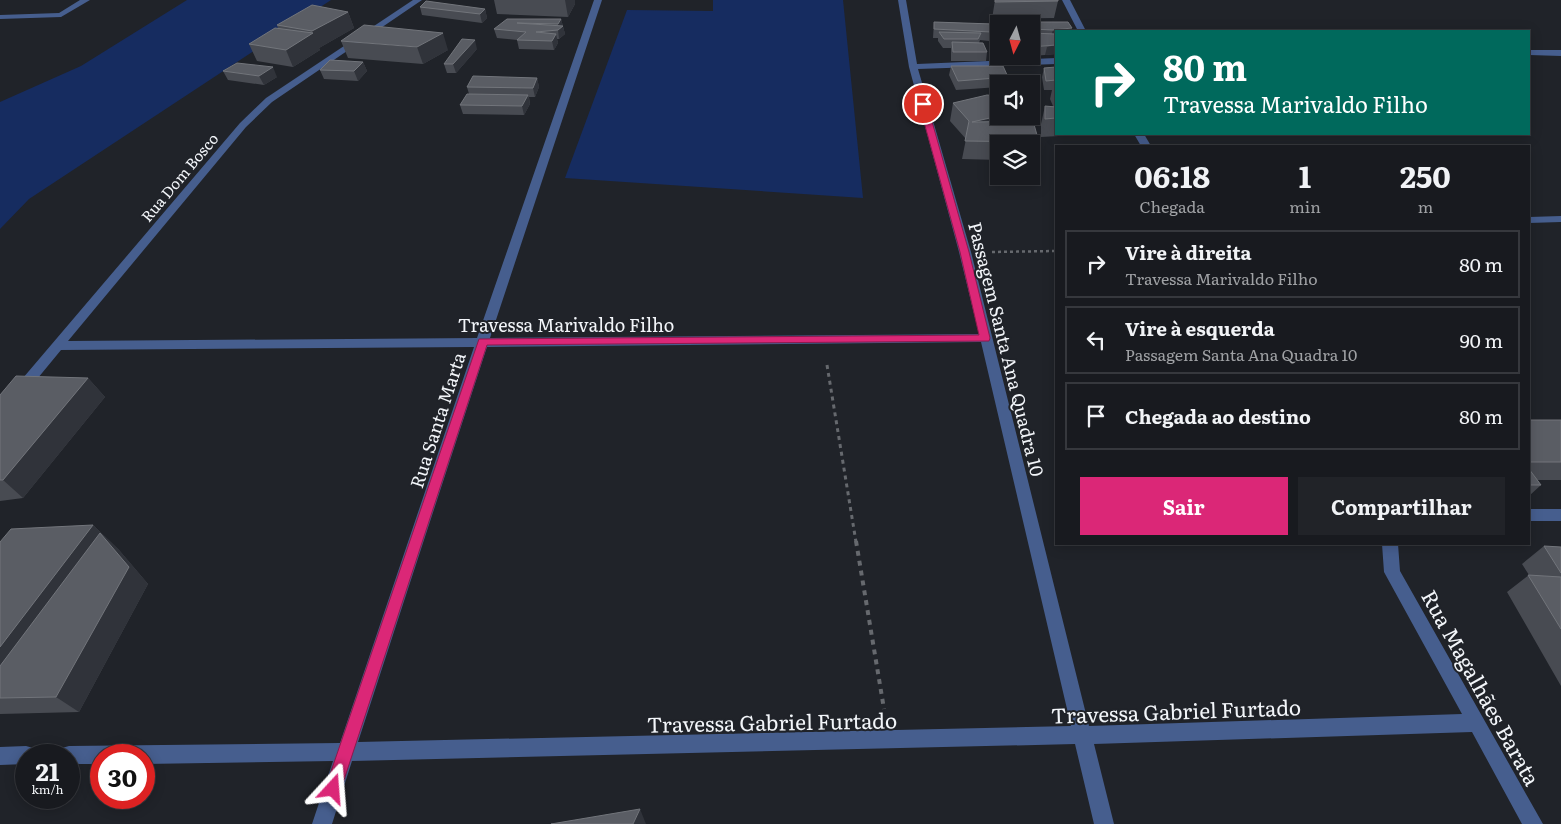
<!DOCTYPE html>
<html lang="pt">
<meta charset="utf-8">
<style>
:root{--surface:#181a1f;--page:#212328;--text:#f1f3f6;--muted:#9fa1a4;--line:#36383d;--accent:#db2777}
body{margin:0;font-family:Literata,serif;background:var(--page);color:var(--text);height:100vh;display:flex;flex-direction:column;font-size:19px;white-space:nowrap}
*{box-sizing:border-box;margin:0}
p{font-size:16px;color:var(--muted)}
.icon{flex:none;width:28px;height:28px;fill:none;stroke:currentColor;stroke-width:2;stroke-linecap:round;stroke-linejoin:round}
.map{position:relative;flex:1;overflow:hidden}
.drawer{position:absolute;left:1055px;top:145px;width:475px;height:400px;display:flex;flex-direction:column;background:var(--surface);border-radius:0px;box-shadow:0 2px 12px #0003,0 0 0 1px var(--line)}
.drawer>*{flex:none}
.banner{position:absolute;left:1055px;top:30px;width:475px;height:105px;border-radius:0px;box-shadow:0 2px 12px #0003,0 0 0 1px var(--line);background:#00695c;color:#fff;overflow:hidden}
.needle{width:32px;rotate:186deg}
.fabs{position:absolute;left:990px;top:15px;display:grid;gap:10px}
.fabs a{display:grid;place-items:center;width:50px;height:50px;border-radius:0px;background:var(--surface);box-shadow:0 2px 12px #0003,0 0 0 1px var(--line);font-size:25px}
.speed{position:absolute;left:15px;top:744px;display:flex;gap:10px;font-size:25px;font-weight:700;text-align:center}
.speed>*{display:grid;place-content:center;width:65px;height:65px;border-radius:50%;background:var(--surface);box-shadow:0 2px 12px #0003,0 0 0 1px var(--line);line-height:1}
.speed small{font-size:12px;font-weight:400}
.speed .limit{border:8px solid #d22;background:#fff;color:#111}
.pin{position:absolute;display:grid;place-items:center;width:42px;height:42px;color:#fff;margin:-21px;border:2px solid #fff;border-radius:50%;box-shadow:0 1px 5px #0007}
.me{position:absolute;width:55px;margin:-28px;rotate:19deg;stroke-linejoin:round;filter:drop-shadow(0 0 4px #0008)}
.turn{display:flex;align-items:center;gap:18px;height:105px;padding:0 25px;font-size:22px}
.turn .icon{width:65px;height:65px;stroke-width:2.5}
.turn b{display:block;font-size:35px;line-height:42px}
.eta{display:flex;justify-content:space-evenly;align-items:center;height:85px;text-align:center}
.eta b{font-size:30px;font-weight:700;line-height:35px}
.cta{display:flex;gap:10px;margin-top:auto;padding:10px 25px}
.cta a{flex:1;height:58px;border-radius:0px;background:var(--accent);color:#fff;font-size:20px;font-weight:700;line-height:58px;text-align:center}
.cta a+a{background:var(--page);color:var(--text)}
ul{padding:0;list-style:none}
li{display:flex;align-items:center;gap:15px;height:68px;margin:0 10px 8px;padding:0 15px;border:2px solid var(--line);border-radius:0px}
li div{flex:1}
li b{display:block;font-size:19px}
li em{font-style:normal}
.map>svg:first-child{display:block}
.green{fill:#162c60}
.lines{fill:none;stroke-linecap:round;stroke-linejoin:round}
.path-far2{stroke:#66696e;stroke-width:2.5;stroke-dasharray:3 3;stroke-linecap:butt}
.path-far1{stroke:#66696e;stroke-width:3;stroke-dasharray:4 4;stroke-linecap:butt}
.path{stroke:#66696e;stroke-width:4;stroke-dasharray:5 5;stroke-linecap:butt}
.minor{fill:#465e8e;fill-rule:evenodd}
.wall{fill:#484b52}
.shaded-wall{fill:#30333a}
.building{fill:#5a5d64;stroke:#72757b}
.route{fill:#db2777;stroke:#8e194d}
.labels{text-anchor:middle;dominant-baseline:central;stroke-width:4;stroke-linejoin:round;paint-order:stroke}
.far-street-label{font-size:15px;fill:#f2f5f9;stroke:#202329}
.street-label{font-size:18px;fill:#f2f5f9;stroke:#202329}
.near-street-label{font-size:21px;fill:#f2f5f9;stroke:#202329}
</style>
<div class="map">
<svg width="1561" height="824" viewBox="0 0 1561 824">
<rect width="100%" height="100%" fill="#202329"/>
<path class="green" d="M187 0H331L29 199 0 229V102L81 66Z
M713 0H843L863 198 565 178 627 10 713 11Z"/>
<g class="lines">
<path class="path-far2" d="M992 252 1056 251"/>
<path class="path-far1" d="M827 365 856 542"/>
<path class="path" d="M856 541 884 709"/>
<path class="minor" d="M80 0H90L61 17 0 19V15L59 13Z
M413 0H422L272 102 246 127 68 341 477 338 594 0H602L490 338 979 334 959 252 909 67 898 0H906L917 64 1056 58V64L918 69 971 252 1089 726 1462 714 1384 572 1382 544H1398L1400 571 1543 824H1522L1472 732 1094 744 1114 824H1094L1075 744 352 761 332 824H312L333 761 144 764V755H101V764H69V755H60L62 748 69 746 340 743 474 347 61 350 5 418 0 419V405L240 123 266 98ZM981 342 1071 726 358 742 487 347Z
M1062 0H1070L1086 31H1078Z
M1561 50V56L1529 55V50Z
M1134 134H1144L1151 146H1141Z
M1561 216V222L1529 223V217Z
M1529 509H1561V521H1529Z
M26 746 33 748 35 755H26V764L0 765V747Z"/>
</g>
<path class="wall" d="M494 0H575V4L568 17 497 14Z
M995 0 1058 1 1054 18 992 19Z
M420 7 485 9 487 18 482 23 422 15Z
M348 12 354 28 319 48 320 50 293 67 257 61 249 44 278 28 277 25Z
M561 19 565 34 559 39H557L558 43 554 50 519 49 517 40 497 38 494 29Z
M934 22 993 24 989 41 980 40 979 43 987 52 986 61H951V48H943L938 41V38H933Z
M1011 22H1068L1072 28 1071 31H1056V54L1045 55 1031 56V24H1010Z
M341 41 448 50 423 64 348 58Z
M477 49 456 73H447L444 64Z
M363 62 367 71 358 81 324 79 320 70Z
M951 66 1008 77 1007 84H999V87L956 90 949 75Z
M1056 67V134H1094L1041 137V124L1045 106H1053L1050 99 1052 90H1044L1042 77 1044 68Z
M223 71 277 77 264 85 228 80Z
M537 78 539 87 535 97H529L530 104 524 115 463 114 460 105 469 94 467 87Z
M953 103 1033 117 1032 121 1039 142 1035 160H1031V144H999V160L962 159 966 139 950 121Z
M88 378 105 397 23 498 0 501V395Z
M1529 420H1561V480H1537L1541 485 1529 496Z
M93 525 119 550 148 584 79 712 0 714V542Z
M1544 546 1561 547V686L1507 592 1529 575 1522 564Z"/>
<path class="shaded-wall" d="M565 0H575V4L568 17Z
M485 9 487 18 482 23 480 14Z
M348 12 354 28 319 48 320 50 293 67 286 50 313 33 312 31Z
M561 19 565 34 559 39 558 30H559L558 24Z
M1072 28 1071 31H1056V38L1050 39 1053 30Z
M443 33 448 50 423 64 417 47Z
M556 34 558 43 554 50 552 41Z
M475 40 477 49 456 73 453 64Z
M1056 45V54L1045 55 1047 47Z
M363 62 367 71 358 81 354 71Z
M273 67 277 77 264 85 259 76Z
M537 78 539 87 535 97 533 88Z
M528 95 530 104 524 115 522 106Z
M990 118 987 136 972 122Z
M88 378 105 397 23 498 3 480Z
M93 525 119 550 148 584 79 712 56 697 0 698V647Z
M640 809 646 824H633Z"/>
<path class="building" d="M995 0H1058V1L995 2Z
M426 1 485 9 480 14 420 7Z
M312 5 348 12 312 31 277 25Z
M507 19H561L558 24 517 23 563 26 558 30 536 32 556 34 552 41 517 40 526 32 494 29Z
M934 22 993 24 991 32 934 29Z
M1011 22H1068L1072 28 1053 30 1031 29V24H1012Z
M364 25 443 33 417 47 341 41Z
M275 28 313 33 286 50 249 44Z
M939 32 981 33 978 39H944Z
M1031 33 1056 34V45L1031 47Z
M462 39 475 40 453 64H444Z
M952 42 983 43 987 52H953Z
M330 60 363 62 354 71 320 70Z
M237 63 273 67 259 76 223 71Z
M951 66H1003L1008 77 958 81Z
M1056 67V80L1046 81 1044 68Z
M473 76 537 78 533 88 467 87Z
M467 94 528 95 522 106 460 105Z
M987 95 999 96V116H1031V112L1033 117 990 118 972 122 1033 121 1039 142 965 141 969 121 953 103Z
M1045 106 1056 107V118L1045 119Z
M16 376 88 378 3 480H0V395Z
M1529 420H1561V462H1529Z
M1529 469 1541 485H1529Z
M93 525 0 647V542L11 529Z
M100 533 129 567 56 697 0 698V666Z
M1544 546 1561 547V573Z
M1528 575 1561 577V629Z
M640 809 633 824H551Z"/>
<path class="route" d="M923 101 927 104 969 252 990 338 989 341 487 345 341 789 339 794 333 797 328 794 325 789 479 339 979 335 960 252 919 104Z"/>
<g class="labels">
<g class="far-street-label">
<text transform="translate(179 177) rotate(-50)">Rua Dom Bosco</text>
</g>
<g class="street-label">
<text x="566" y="324">Travessa Marivaldo Filho</text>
<text transform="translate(1007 349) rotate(76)">Passagem Santa Ana Quadra 10</text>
<text transform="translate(437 420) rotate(-72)">Rua Santa Marta</text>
</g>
<g class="near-street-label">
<text transform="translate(1482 687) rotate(61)">Rua Magalhães Barata</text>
<text transform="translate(1176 710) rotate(-2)">Travessa Gabriel Furtado</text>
<text transform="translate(772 721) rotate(-1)">Travessa Gabriel Furtado</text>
</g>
</g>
</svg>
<div class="fabs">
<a><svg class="needle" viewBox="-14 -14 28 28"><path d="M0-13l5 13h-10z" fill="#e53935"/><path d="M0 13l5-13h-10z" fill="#9fa1a4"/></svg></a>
<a><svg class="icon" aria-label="sound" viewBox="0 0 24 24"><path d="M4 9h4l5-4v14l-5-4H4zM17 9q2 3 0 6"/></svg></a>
<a><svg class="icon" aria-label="layers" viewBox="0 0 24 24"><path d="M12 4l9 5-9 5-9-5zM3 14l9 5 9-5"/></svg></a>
</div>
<div class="speed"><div>21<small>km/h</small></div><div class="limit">30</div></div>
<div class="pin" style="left:923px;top:104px;background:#d93025"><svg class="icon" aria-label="arrive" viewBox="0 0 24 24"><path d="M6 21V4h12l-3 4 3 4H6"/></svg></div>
<svg class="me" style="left:333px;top:789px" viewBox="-20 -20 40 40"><path d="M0-17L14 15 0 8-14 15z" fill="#db2777" stroke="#fff" stroke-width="4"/></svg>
<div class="banner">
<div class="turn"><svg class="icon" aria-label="right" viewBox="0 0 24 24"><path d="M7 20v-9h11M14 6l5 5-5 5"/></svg><div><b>80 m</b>Travessa Marivaldo Filho</div></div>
</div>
<section class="drawer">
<div class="eta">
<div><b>06:18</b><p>Chegada</p></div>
<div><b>1</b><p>min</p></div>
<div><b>250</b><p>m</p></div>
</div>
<ul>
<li><svg class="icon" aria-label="right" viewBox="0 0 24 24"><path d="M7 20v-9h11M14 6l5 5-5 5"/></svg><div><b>Vire à direita</b><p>Travessa Marivaldo Filho</p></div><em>80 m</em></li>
<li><svg class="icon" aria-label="left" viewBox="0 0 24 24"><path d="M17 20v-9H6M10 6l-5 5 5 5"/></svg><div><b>Vire à esquerda</b><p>Passagem Santa Ana Quadra 10</p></div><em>90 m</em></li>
<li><svg class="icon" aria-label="arrive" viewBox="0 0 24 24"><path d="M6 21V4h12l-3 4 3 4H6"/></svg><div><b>Chegada ao destino</b></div><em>80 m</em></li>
</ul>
<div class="cta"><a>Sair</a><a>Compartilhar</a></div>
</section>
</div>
